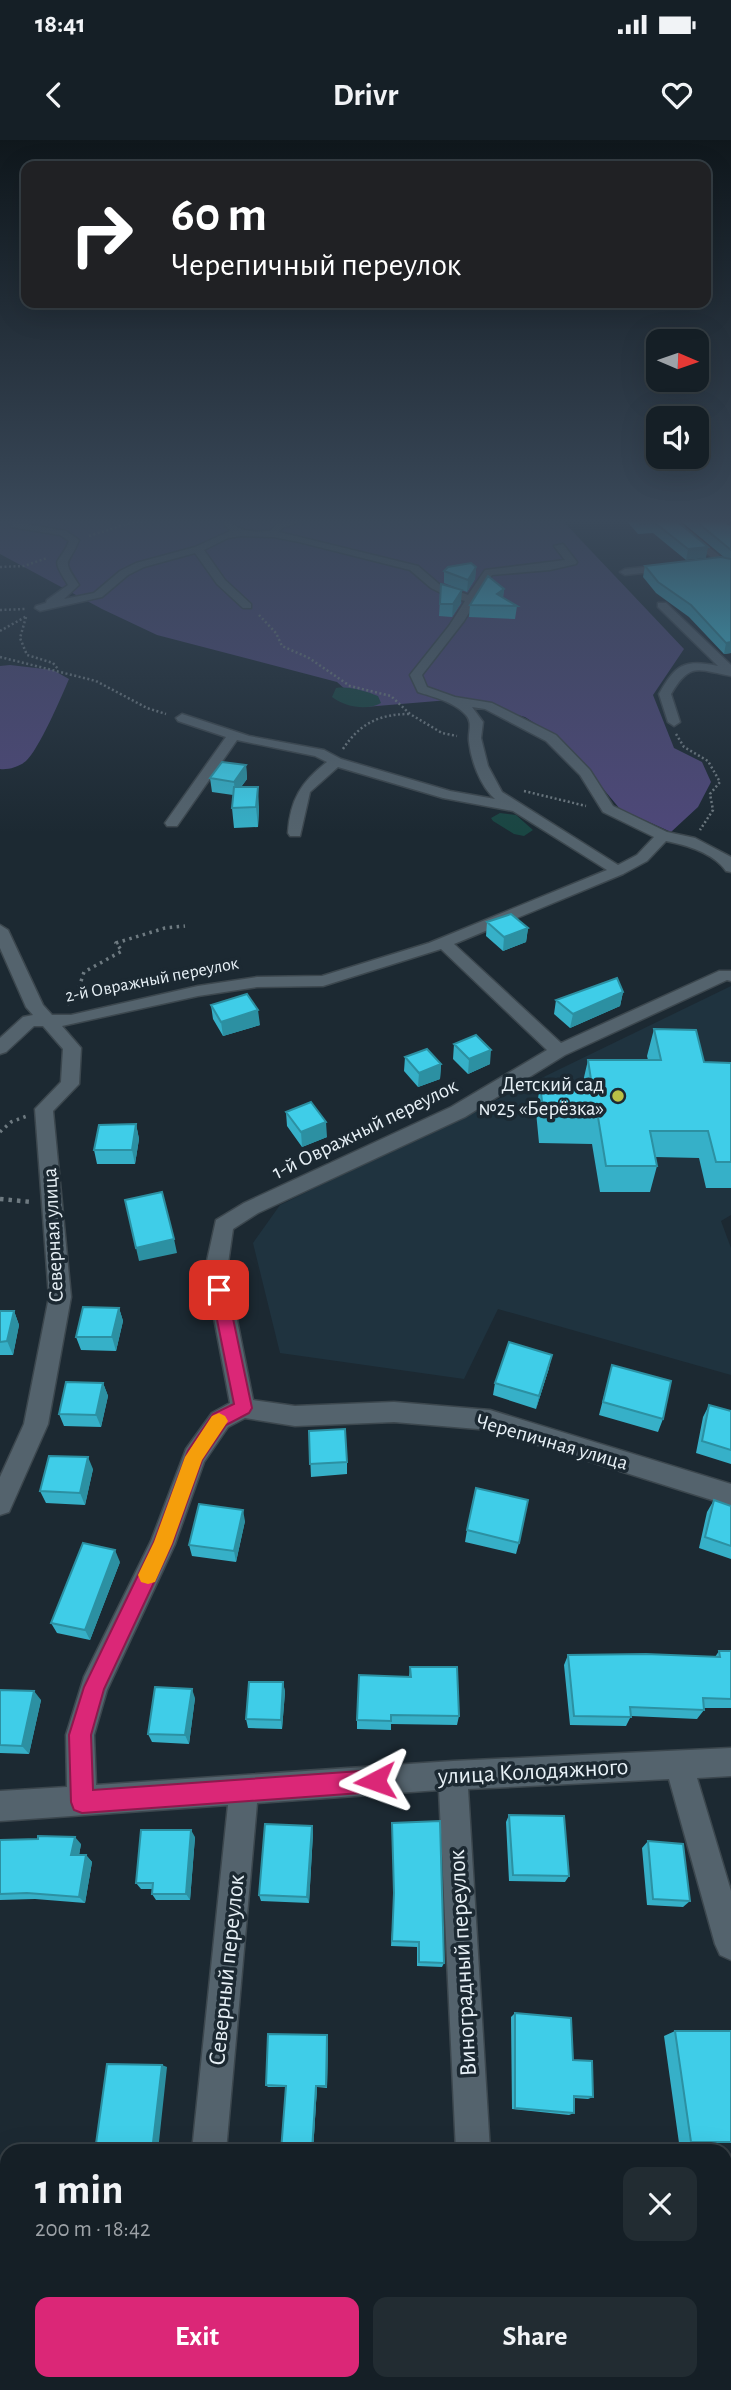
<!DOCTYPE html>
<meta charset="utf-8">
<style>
:root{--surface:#151f26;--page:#222c32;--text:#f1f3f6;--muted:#9da2a7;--line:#343d43;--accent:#db2777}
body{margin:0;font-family:"Alegreya Sans",sans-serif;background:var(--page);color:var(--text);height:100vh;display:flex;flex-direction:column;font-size:26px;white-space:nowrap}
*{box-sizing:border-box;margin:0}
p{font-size:23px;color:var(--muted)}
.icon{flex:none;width:38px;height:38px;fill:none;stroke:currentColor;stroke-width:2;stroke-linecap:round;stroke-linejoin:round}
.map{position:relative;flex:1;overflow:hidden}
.drawer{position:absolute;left:0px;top:2004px;width:732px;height:247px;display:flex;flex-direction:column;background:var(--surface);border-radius:21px 21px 0 0;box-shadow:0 7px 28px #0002,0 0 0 2px var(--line)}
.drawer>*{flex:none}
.guide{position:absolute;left:21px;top:21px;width:690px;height:147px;border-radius:14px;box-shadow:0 7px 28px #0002,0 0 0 2px var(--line);background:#202124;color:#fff;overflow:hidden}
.needle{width:46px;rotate:92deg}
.fabs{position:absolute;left:646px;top:189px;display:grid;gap:14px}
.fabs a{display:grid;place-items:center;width:63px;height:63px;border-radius:14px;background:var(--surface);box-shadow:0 7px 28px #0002,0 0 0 2px var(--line);font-size:35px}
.pin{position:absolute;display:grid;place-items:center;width:60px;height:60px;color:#fff;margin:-30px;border-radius:14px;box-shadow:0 4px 10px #0006}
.me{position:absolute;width:77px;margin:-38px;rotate:266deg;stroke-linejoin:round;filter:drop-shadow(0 0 5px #0008)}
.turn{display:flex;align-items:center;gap:24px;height:147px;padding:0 35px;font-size:32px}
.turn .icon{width:91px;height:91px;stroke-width:2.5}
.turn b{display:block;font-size:49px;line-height:60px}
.round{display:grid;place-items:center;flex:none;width:74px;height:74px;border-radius:14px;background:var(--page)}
.summary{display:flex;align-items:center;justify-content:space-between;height:119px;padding:0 35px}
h1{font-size:42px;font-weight:700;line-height:52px}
.button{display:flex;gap:14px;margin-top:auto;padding:14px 35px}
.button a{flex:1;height:80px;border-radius:14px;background:var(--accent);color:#fff;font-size:28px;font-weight:700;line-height:80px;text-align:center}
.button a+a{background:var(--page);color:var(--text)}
.status{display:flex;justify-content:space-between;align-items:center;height:49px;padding:0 35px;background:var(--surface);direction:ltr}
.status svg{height:19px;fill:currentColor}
header{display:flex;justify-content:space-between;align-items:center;height:91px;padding:0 35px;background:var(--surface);font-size:32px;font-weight:700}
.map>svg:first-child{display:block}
.built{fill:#1f333f}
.green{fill:#4e4879}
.water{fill:#1a4643}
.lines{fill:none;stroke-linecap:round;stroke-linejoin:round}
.minor-casing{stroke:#3c474e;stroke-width:3}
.path-far2{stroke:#6e7a81;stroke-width:2.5;stroke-dasharray:2 2.5;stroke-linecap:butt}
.path-far1{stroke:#6e7a81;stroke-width:3.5;stroke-dasharray:2.5 4.5;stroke-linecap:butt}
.path{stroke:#6e7a81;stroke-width:4.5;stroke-dasharray:3.5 5;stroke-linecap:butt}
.minor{fill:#54636d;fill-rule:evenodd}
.wall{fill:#36b0c8}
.shaded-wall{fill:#2c90a2}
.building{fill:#3fcde8;stroke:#2c90a2;stroke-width:2}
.route{fill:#db2777;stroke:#8e194d;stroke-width:2}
.slow{fill:#f59e0b}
.poi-dot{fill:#b9c046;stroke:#1c2932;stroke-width:2.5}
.labels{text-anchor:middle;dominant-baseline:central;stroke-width:7;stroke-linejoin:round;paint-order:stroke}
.far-street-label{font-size:18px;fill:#e7f0f6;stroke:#1c2932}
.poi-label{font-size:21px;fill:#e7f0f6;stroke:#1c2932;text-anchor:end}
.street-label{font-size:21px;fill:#e7f0f6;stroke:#1c2932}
.near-street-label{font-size:24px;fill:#e7f0f6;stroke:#1c2932}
</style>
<div class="status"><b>18:41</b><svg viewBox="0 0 49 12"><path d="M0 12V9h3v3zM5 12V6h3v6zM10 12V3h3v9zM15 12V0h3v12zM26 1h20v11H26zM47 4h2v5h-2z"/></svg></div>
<header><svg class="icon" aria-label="back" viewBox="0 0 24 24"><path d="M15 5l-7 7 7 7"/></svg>Drivr<svg class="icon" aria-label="heart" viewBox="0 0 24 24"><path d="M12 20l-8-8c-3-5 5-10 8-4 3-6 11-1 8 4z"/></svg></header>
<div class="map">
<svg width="731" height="2250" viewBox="0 0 731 2250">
<rect width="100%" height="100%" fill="#1c2932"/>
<path class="built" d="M731 846V1075L721 1081 731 1108V1235L498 1169 464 1239 280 1213 253 1103 280 1065Z"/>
<path class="green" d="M0 378H560L684 509 653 555 674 608 702 622 711 642 698 667 671 692 620 669 564 602 525 577 461 559 365 567 337 542 157 495 102 469 0 414Z
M10 525 53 530 69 539C62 556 38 611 26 621 19 627 8 630 0 629V526Z"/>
<path class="water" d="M336 548C350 546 365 551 378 556L381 563C367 571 345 567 332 557Z
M500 673 516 675 533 690 524 696 514 694 493 681 491 678Z"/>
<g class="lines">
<defs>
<path id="minor" d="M14 378H24L20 383 66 391 79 400C69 427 60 416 79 445L64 459 94 453 120 431 136 423 195 407 230 391 218 378H228C238 393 254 392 270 391 280 378 297 378 313 378L282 388 279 392 418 426 439 444 468 455 485 430 565 420 554 406 563 404 577 422 576 424 550 430 492 435 464 481 422 535 427 547 455 557 492 563 556 595 590 630 613 666 667 692 695 698 731 717V732L726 731C714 713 686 705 666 701L647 721 623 734 454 804 561 903 719 831H731V841L727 840 565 915 465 977 258 1073 233 1089 227 1130 253 1260 295 1266 394 1262 490 1270 731 1344V1366L490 1290 394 1282 295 1286 245 1278 228 1287 204 1322 175 1404 107 1550 94 1595 96 1645 453 1621 731 1608V1636L697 1638 731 1751V1820L720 1815 715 1804 669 1639 468 1649 490 2011H456L439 1650 257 1663 226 2011H192L228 1665 0 1681V1651L67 1647 66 1595 84 1537 151 1401 186 1309 212 1273 230 1263 205 1130 216 1080 244 1063 451 967 547 910 441 809 323 846 257 847 198 856 62 886 81 908 79 944 53 971 71 1157 48 1284 9 1372 0 1375V1337L24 1284 49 1157 35 969 61 942 63 909 43 886H34L6 912 0 914V898L23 877 33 875 26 867 0 808V785L8 790 43 865 52 875H71L198 846 257 837 322 836 429 803 607 730 513 671 443 658 338 627 310 652 300 696H290L288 693C290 660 301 642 327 622L315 616 237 600 177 686H167L165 683 226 597 178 581 176 578 182 574 249 596 324 610 341 619 450 651 495 659C480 646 471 620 469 601 468 591 473 583 466 575 455 562 433 557 418 552L410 535 449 486 465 461 449 457 431 448 410 430 299 402 273 397 241 396 228 398 204 410 225 440 251 464V468H243L217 444 195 413 144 427 128 435 102 457 40 471 35 468 36 466 46 463 47 460 68 445C49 414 59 427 69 401L60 395 11 387ZM472 567 485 569 546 601 580 635 603 672 654 697 637 715 618 725 502 652 488 626 481 598 483 582Z
M662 378H673L731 425V433Z
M673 424 677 425V429L625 435 620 432 625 429Z
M658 463H666L731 525V536C699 530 690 521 671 554L680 582 674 586 668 582 659 554C676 524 684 519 718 526L658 467Z
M168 2244H206L205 2250H167Z
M466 2244H504L505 2250H467Z"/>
</defs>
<use href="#minor" class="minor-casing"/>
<path class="path-far2" d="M89 396 127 384 172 378
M0 427 24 426 47 418
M0 470 25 469
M259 475 276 493 282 506 309 518 350 546 391 556 410 574 442 593 457 596
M26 477 20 498 27 515 53 523 58 529
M0 491 27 476
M0 517 96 541 147 568 166 574
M676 594 684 607 708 621 720 642 710 654 713 670 700 690
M343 609C360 583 380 574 410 574
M524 651 586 666"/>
<path class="path-far1" d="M67 864 76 857 84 832 122 811 116 803 165 788 185 786
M0 992 11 982 27 976"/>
<path class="path" d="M0 1059 32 1062"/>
<use href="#minor" class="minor"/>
</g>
<path class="wall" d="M624 378H673L708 407 686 420 653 393 638 394Z
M677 378H720L731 386V513L724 514 689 477 656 453 643 437 645 426 725 418Z
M476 427 475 439 467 452 444 443V431Z
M441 444 461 463 452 477 439 476Z
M504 449 503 458 517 466 515 479 469 477 470 465Z
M246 625 247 639 241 647 259 667 258 687 234 688 232 668 233 655 212 652 210 638Z
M487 782 528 788 526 802 503 811 486 796Z
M623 852 620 866 570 888 554 874 556 860Z
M211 865 260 885 223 896 213 879Z
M654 889 704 922 731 923V1048H706L699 1018 655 1017 657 1026 650 1052H600L592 1004 539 1003 536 972 540 945 582 946 588 920H648L647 916Z
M454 904 490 924 468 934 453 919Z
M405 917 441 924 440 939 418 947 404 931Z
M286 972 327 997 302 1007 287 986Z
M136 984 139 999 135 1024H97L94 1010Z
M119 1168 123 1181 116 1211 81 1210 76 1197Z
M0 1171H14L19 1185 13 1215H0Z
M612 1225 663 1279 658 1292 599 1275Z
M549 1228 536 1269 493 1255 495 1243Z
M103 1243 108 1256 101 1287 64 1286 59 1274Z
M709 1265 731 1271V1324L696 1313 703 1277Z
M309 1291 347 1322V1334L311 1337Z
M93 1329 85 1365 46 1363 40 1351Z
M714 1360 731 1366V1419L699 1408 707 1372Z
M245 1381 236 1422 192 1416 189 1405Z
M467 1390 519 1403 516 1414 465 1402Z
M120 1422 90 1500 57 1493 51 1483Z
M719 1511H731V1568H704V1570L697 1579 631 1576 626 1586 570 1585 564 1525 568 1515 715 1517Z
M410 1527 459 1576 457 1585 391 1584V1590L357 1589V1580L409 1537Z
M283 1542 285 1552 282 1589 248 1588 246 1579Z
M0 1550 41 1560 29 1614 0 1613Z
M195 1558 189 1604 152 1602 148 1594Z
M509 1675 569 1736 565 1742 509 1741 506 1682Z
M392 1683 444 1823 442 1827 417 1826V1807L391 1806 394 1759Z
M312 1686 313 1693 309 1763 261 1761 259 1755Z
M195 1697 190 1760H156L152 1754V1749H141L136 1743Z
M0 1700 81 1704 79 1715H86L92 1722 85 1763 35 1759 0 1760Z
M648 1701 690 1761 683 1767 647 1765 642 1708Z
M515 1873 573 1920 593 1957 588 1959 574 1958V1973L569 1975 512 1969 511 1877Z
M675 1891H731V2003H679L664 1896Z
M327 1895 328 1898 327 1948 317 1947 313 2011H281L286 1947H268L266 1945Z
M724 2197H731V2250H677L676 2244H724Z
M526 2244H596V2250H526Z"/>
<path class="shaded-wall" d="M708 407 706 418 686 420 688 409Z
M476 427 475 439 467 452 468 440Z
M504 449 502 461 496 466 497 454Z
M462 450 461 463 452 477 453 464Z
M731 502V513L724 514 726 503Z
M246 625 247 639 235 655 234 642Z
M258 647 259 667 258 687 256 667Z
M528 788 526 802 503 811 504 797Z
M623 852 620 866 570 888 573 874Z
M258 870 260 885 223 896 221 882Z
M491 910 490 924 468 934 469 919Z
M441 924 440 939 418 947 419 933Z
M326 982 327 997 302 1007 301 992Z
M136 984 139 999 135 1024 132 1010Z
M174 1099 177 1113 139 1121 136 1108Z
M119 1168 123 1181 116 1211 112 1197Z
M14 1171 19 1185 13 1215 7 1201Z
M552 1215 549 1228 536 1269 539 1256Z
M103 1243 108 1256 101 1287 96 1275Z
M88 1317 93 1329 85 1365 80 1353Z
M243 1370 245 1381 236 1422 234 1411Z
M115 1410 120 1422 90 1500 85 1490Z
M283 1542 285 1552 282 1589 281 1580Z
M192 1549 195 1558 189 1604 185 1595Z
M34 1551 41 1560 29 1614 22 1606Z
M312 1686 313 1693 309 1763 307 1757Z
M191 1690 195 1697 190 1760 186 1754Z
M75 1697 81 1704 78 1721 71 1715Z
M86 1715 92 1722 85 1763 79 1757Z
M327 1895 328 1898 327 1948 326 1946Z
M162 1925 167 1927 158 2011H152Z
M316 1946 317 1947 313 2011H312Z
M121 2244H127L126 2250H120Z"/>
<path class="building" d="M635 378H673L708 407 688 409 655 383 640 384Z
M692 378H720L731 386V410Z
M721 417 731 419V502L726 503 691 465 658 442 645 426Z
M471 423 476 427 468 440 444 431 448 427Z
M488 436 504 449 497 454 517 466 470 465Z
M441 444 462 450 453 464H440Z
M222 622 246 625 234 642 210 638Z
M234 647H258L256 667 232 668Z
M511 774 528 788 504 797 487 782Z
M617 838 623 852 573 874 556 860Z
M247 854 258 870 221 882 211 865Z
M654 889 696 890 704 922 731 923V1022H716L708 991H650L657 1026H606L598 977H544L540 945 592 946 588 920H661Z
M476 895 491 910 469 919 454 904Z
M427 909 441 924 419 933 405 917Z
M311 962 326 982 301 992 286 972Z
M136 984 132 1010H94L99 985Z
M162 1052 174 1099 136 1108 125 1060Z
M83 1167 119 1168 112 1197H76Z
M0 1171H14L7 1201 0 1202Z
M509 1202 552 1215 539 1256 495 1243Z
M612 1225 671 1241 663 1279 603 1262Z
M66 1242 103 1243 96 1275 59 1274Z
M709 1265 731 1271V1310L702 1301Z
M345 1289 347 1322 310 1324 309 1291Z
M49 1316 88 1317 80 1353 40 1351Z
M476 1348 528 1360 519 1403 467 1390Z
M714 1360 731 1366V1406L705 1397Z
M199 1364 243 1370 234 1411 189 1405Z
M83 1403 115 1410 85 1490 51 1483Z
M719 1511H731V1559L703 1558 704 1570 630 1567 631 1577 574 1576 568 1515 646 1514 720 1517Z
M410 1527H457L459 1576 391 1575V1581L357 1580 359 1535 411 1537Z
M249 1542H283L281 1580 246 1579Z
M155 1547 192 1549 185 1595 148 1594Z
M0 1550 34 1551 22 1606 0 1605Z
M509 1675 564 1676 569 1736 513 1735Z
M440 1681 444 1823 419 1822V1802L392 1801 394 1753 392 1683Z
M265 1684 312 1686 307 1757 259 1755Z
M141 1690H191L186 1754H152L153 1743H136Z
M38 1696 75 1697 71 1715H86L79 1757 27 1753 0 1754V1700L38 1699Z
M648 1701 683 1704 690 1761 653 1759Z
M515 1873 571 1878 573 1920 592 1921 593 1957 574 1956V1973L515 1968Z
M675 1891H731V2002H691Z
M268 1894 327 1895 326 1946H316L312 2011H281L286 1946 266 1945Z
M107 1924 162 1925 152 2011H95Z
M593 2004 594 2011H525L524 2006Z
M724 2082H731V2143H724Z
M724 2204 725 2205H731V2250H689L688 2244H724Z
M51 2244H121L120 2250H50Z
M254 2244H311V2250H254Z
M532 2244H596V2250H532Z"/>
<linearGradient id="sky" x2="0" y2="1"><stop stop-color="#0f171c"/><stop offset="0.55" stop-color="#3a495a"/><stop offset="1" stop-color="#3a495a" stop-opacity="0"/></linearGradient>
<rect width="731" height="693" fill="url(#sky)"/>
<path class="route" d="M219 1144 227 1150 252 1268 249 1273 226 1285 202 1320 172 1404 104 1549 91 1595 93 1650 375 1630 383 1633 386 1641 383 1648 375 1652 82 1673 74 1670 71 1662 69 1595 84 1547 154 1402 188 1311 213 1274 234 1264 211 1150Z"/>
<path class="slow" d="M219 1273 225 1276 228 1281 202 1320 172 1404 155 1442 148 1444 141 1442 138 1435 154 1402 185 1317 212 1276Z"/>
<circle class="poi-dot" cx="618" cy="956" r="7"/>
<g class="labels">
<g class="far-street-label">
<text transform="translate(152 840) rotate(-11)">2-й Овражный переулок</text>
</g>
<g class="poi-label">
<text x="604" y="944">Детский сад<tspan x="604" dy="24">№25 «Берёзка»</tspan></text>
</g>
<g class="street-label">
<text transform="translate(365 989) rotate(-26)">1-й Овражный переулок</text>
<text transform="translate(53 1095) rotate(-93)">Северная улица</text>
<text transform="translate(552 1302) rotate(16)">Черепичная улица</text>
</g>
<g class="near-street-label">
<text transform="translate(533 1632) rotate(-3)">улица Колодяжного</text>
<text transform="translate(463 1823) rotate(-93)">Виноградный переулок</text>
<text transform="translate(227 1830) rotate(-84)">Северный переулок</text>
</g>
</g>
</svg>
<div class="fabs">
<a><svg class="needle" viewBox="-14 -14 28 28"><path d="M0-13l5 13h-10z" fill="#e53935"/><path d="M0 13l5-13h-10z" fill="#9da2a7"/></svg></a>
<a><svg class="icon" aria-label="sound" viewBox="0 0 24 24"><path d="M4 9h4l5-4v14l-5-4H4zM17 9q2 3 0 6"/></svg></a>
</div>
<div class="pin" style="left:219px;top:1150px;background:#d93025"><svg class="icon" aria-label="arrive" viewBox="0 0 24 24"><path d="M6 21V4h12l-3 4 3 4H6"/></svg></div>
<svg class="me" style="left:375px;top:1641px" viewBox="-20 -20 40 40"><path d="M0-17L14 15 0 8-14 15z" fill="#db2777" stroke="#fff" stroke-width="4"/></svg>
<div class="guide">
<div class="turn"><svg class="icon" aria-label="right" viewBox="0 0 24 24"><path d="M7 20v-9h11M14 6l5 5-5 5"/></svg><div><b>60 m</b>Черепичный переулок</div></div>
</div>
<section class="drawer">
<div class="summary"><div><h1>1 min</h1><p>200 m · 18:42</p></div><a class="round"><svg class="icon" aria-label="close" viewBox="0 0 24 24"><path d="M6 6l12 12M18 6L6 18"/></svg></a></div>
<div class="button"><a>Exit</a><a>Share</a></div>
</section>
</div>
